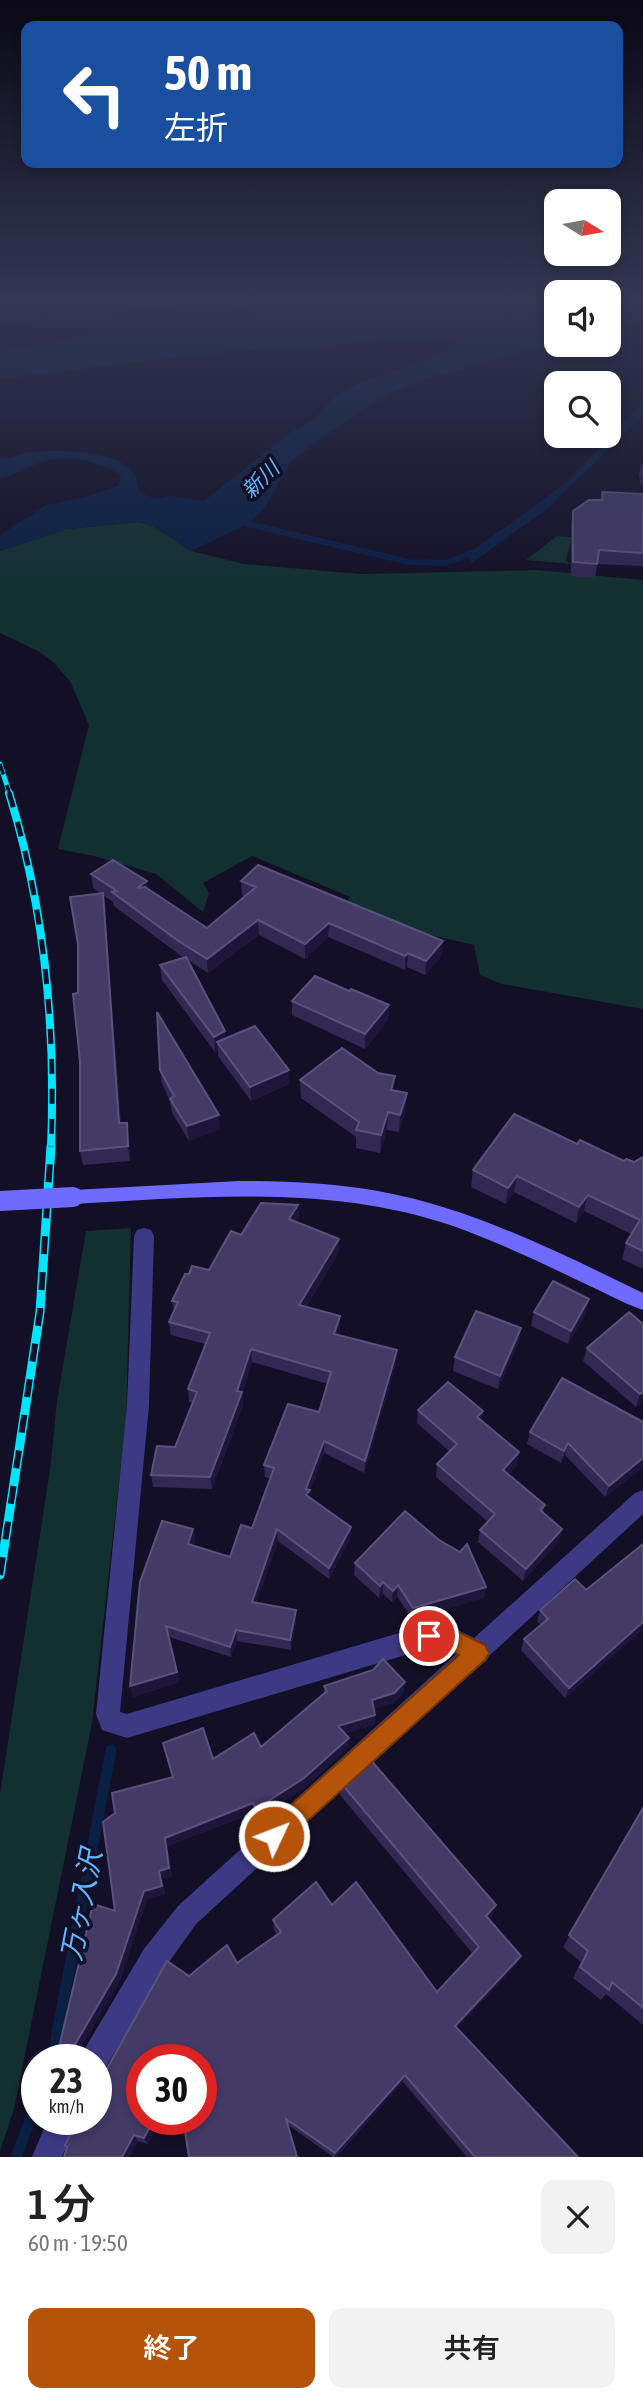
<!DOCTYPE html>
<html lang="ja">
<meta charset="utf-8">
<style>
:root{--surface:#fff;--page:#f2f2f2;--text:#222;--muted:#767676;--accent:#b45309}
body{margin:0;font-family:"Asap Condensed","Noto Sans JP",sans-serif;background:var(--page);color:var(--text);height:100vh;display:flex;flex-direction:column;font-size:26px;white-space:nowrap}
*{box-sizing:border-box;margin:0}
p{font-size:23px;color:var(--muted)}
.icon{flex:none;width:38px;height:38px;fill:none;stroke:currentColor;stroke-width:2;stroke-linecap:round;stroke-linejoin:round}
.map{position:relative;height:2157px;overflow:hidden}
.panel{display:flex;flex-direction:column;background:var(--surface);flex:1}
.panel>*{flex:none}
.hud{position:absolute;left:21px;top:21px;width:602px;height:147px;border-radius:14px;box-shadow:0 4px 10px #0003;background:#1a4fa0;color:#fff;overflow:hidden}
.needle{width:46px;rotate:101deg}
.buttons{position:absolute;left:544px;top:189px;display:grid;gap:14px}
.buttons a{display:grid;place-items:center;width:77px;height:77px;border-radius:14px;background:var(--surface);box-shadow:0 4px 10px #0003;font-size:35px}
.speed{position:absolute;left:21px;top:2044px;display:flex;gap:14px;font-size:35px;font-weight:700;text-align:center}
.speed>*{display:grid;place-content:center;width:91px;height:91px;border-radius:50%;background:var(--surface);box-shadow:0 4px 10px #0003;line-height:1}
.speed small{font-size:18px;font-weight:400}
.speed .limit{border:10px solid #d22;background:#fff;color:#111}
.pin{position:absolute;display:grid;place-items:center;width:60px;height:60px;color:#fff;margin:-30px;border:4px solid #fff;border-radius:50%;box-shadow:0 2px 7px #0007}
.me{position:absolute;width:77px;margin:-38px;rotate:47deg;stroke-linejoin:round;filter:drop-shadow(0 0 5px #0008)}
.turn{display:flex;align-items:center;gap:24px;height:147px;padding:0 28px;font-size:32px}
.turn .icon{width:91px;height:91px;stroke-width:2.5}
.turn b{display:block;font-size:49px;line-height:60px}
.round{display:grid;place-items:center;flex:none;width:74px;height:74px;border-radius:14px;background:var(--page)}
.summary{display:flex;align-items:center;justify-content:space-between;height:119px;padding:0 28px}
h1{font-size:42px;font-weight:600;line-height:52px}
.button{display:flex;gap:14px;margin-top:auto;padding:14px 28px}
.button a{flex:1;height:80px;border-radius:14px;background:var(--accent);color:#fff;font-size:28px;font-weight:600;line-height:80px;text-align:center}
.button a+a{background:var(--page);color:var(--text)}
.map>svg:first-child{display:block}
.green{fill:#12302f}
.water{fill:#0a1f44}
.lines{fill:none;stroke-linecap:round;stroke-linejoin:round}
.stream-far1{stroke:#0a1f44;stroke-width:6}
.stream{stroke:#0a1f44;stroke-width:11}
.street{fill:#3d3a85;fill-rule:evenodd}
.secondary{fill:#6f6bff;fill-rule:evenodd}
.rail-far2-casing{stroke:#00e5ff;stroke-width:5}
.rail-far1-casing{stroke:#00e5ff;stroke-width:8}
.rail-casing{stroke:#00e5ff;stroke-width:9}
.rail-far2{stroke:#130f26;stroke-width:3.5;stroke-dasharray:11;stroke-linecap:butt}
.rail-far1{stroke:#130f26;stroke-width:5;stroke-dasharray:15;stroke-linecap:butt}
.rail{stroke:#130f26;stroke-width:6;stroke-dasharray:18;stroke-linecap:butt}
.secondary-bridge{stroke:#6f6bff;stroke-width:20}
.wall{fill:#312854}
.shaded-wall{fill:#1d163a}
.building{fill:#433a66;stroke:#5a527e;stroke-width:2}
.route{fill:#b45309;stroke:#753606;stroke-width:2}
.labels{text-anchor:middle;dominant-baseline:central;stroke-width:7;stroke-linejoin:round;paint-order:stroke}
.far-water-label{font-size:21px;font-style:italic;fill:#62b6ff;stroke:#130f26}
.near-water-label{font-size:28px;font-style:italic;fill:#62b6ff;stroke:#130f26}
</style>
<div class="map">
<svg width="643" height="2157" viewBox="0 0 643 2157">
<rect width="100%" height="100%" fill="#130f26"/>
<path class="green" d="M138 522 153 526 191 551 244 564 360 574 538 570 643 580V1009L502 984 480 975 474 945 337 913 350 897 252 856 203 883 209 893 203 912 156 874 94 856 58 849 89 725 70 681 52 661 38 651 0 633V551L67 529Z
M557 536 572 537 566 560 570 564 526 560Z
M131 1228 126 1420 92 1723 14 2109 0 2151V1794L50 1470 57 1401 86 1231Z"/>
<path class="water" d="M89 296H260L285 310 317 306 516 310 556 304V342L425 379 391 393 333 430 291 461 265 508 250 523 191 551 153 526 138 522 67 529 0 551V535L46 505 90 496 119 485 121 475C96 459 60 452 31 466 17 472 17 475 0 478V459C10 459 17 455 26 453 52 449 121 449 135 475 137 479 138 487 138 491L155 499 172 496 204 501 291 432 314 419 333 398 359 383 445 352 459 342 445 337 210 353 0 379V351L155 325 257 315 220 301 0 324V305Z
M609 296H643V320L609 328Z
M643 403V415L547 509 472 563 466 555 562 486Z"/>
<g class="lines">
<path class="stream-far1" d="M240 522 409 562 445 563 475 552"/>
<path class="stream" d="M52 2060 111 1750
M16 2157 35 2107"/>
<path class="street" d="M144 1228 151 1230 154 1236 149 1405 120 1712 127 1714 429 1624 447 1625 474 1638 635 1493 643 1490V1514L489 1656 486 1661 480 1664 196 1924 164 1969 104 2070 96 2073V2060H80L84 2050 144 1949 178 1906 456 1654 445 1649 429 1648 127 1738 102 1730 96 1714 127 1405 134 1236 137 1230Z
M48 2119H77L62 2157H32Z"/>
<path class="secondary" d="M239 1181C286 1181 332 1183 378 1191 472 1208 558 1252 643 1293V1310C620 1302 598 1289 575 1279 536 1260 495 1241 453 1226 330 1184 201 1197 73 1204L66 1202 64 1197 66 1192 73 1190Z"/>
<defs>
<path id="rail-far2" d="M0 764 10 795"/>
<path id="rail-far1" d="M9 793C44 906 56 1029 51 1147"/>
<path id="rail" d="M0 1575 40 1312 51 1146"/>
</defs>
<use href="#rail-far2" class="rail-far2-casing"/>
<use href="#rail-far1" class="rail-far1-casing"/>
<use href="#rail" class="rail-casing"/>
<use href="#rail-far2" class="rail-far2"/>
<use href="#rail-far1" class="rail-far1"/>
<use href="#rail" class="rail"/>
<path class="secondary-bridge" d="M0 1201 73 1197"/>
</g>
<path class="wall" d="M643 463V486L640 482 641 478 639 477 641 464Z
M602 492 643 494V566L597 564 595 578 571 576V524L573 511 600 500Z
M91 874 148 889 207 928 245 897 242 895 241 881 442 955 425 975 407 967 405 970 328 937 305 959 259 935 208 973 188 960 225 1038 289 1070V1084L251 1101 218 1056V1050L215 1052 162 980 160 965 184 958 114 906 113 902 103 895 121 1123 129 1137 130 1161 83 1165 80 1151 78 993 100 893 93 888Z
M349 991 389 1005 388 1020 365 1049 292 1015V1001Z
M160 1070 220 1129 189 1141 172 1113 170 1101 162 1084Z
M300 1080 394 1091 407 1093 405 1111 399 1132 387 1130 380 1153 356 1148V1137L301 1098Z
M577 1144 624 1161 634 1162 643 1157V1269L622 1259 626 1243 631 1234 584 1211 576 1223 514 1192 506 1204 471 1187 473 1170Z
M298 1205 299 1218 296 1222 339 1252 306 1307 340 1316V1329L338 1335 397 1350 396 1363 364 1473 324 1453 310 1491V1498L351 1527 350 1539 329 1579 278 1541 256 1603 296 1610V1621L291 1650 237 1641 231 1657 169 1637 179 1682 133 1697 193 1529 195 1541 193 1546 230 1557 252 1528 270 1479 265 1477 264 1465 319 1412 328 1384 252 1362 242 1394 243 1405 212 1489 153 1487 151 1475 175 1447 193 1403 189 1402 188 1389 205 1344 171 1335 169 1322 174 1311 172 1301 189 1274 209 1270 241 1235Z
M534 1312 586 1313 568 1344 531 1326Z
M643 1324V1401L636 1407 583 1361 587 1348Z
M521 1328 519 1342 498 1389 453 1371 455 1357Z
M418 1410 483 1411 481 1421 517 1465 508 1474 545 1505 543 1513 562 1529 559 1541 523 1581 478 1542 480 1530 488 1522 436 1477 437 1464 450 1452 417 1423Z
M643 1422V1467L605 1497 565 1455 561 1463 527 1444 530 1432Z
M643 1544V1629L565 1698 521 1650 524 1639 541 1625 537 1621 540 1610 586 1590Z
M355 1563 486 1587 484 1598 412 1619 397 1596 392 1602 383 1594 379 1598 354 1575Z
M405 1682 403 1693 393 1703 374 1709 375 1715 374 1725 345 1733 349 1738 348 1748 304 1788 257 1818 254 1813 167 1846 172 1876 162 1879 165 1894 147 1899 120 1981 115 1911V1813L172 1777 213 1759 261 1747 324 1694V1686Z
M341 1783 492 1916 489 1920 521 1956 516 1965 457 2028 578 2157H467L403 2082 336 2157H333L288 2125 201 2060H142L148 2144 138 2141 64 2157 189 1976 237 1963 277 1934 274 1930 273 1920 332 1905 437 1992 473 1954 340 1795Z
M643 1808V2025L606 1994 601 2000 573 1978 581 1962 563 1947Z"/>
<path class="shaded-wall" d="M147 881 149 896 137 888Z
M103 893 105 907 122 1137 119 1123Z
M258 920 259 935 208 973 207 959Z
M329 923 328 937 305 959V944Z
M443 941 442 955 425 975 426 961Z
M408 953 407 967 405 970V956Z
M389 1005 388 1020 365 1049V1034Z
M225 1031 226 1045 217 1042 218 1050 215 1052 214 1037Z
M289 1070V1084L251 1101 250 1087Z
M395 1076 394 1094 391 1090Z
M407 1093 405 1111 399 1132 400 1115Z
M388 1112 387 1130 380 1153 381 1135Z
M219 1115 220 1129 189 1141 187 1126Z
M127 1123 129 1137 130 1161 128 1146Z
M517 1176 514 1192 506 1204 508 1188Z
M588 1195 584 1211 576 1223 579 1207Z
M298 1205 299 1218 289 1232V1219Z
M339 1239V1252L299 1318V1305Z
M589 1299 586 1313 568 1344 571 1331Z
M340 1316V1329L334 1347V1334Z
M521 1328 519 1342 498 1389 500 1376Z
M251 1349 252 1362 242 1394 243 1405 212 1489 210 1477Z
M397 1350 396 1363 364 1473 365 1461Z
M643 1392V1401L636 1407 640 1394Z
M483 1411 480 1424 477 1417Z
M324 1441V1453L310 1491V1501L306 1507V1489Z
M568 1443 565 1455 561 1463 564 1451Z
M519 1452 517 1465 500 1482 503 1470Z
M643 1458V1467L605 1497 609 1486Z
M351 1527 350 1539 329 1579V1568Z
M193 1529 195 1541 190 1556 188 1544Z
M277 1529 278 1541 253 1613 252 1602Z
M562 1529 559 1541 523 1581 526 1569Z
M383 1582V1594L379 1598 380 1586Z
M398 1585 397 1596 392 1602 393 1591Z
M486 1587 484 1598 412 1619 413 1608Z
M296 1610V1621L291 1650 290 1640Z
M643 1622V1629L565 1698 569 1688Z
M236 1630 237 1641 231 1657 230 1647Z
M177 1672 179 1682 133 1697 130 1686Z
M405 1682 403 1693 393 1703 371 1710 372 1700Z
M375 1715 374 1725 338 1736V1726Z
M349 1738 348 1748 304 1788 257 1818 256 1809Z
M253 1803 254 1813 167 1846 172 1876 162 1879 165 1894 147 1899 120 1981 74 2060H66L144 1891 159 1871 165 1838Z
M496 1905 492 1916 482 1926 486 1916Z
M521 1956 516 1965 452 2034 455 2026Z
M405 2075 403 2082 335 2157V2153Z
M154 2119H161L148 2144 144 2138Z
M134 2135 138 2141 130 2157H122Z"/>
<path class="building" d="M602 492 643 494V553L599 550 597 564 573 562V511L589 500H603Z
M113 860 147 881 137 888 145 887 207 928 256 887 241 881 258 865 443 941 426 961 408 953 405 956 329 923 305 944 258 920 207 959 177 940 112 892 117 891 91 874Z
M103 893 119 1123H127L128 1146 80 1151V1061L73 994 78 993V944L70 897Z
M186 957 225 1031 214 1037 160 965Z
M315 976 349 991 351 989 389 1005 365 1034 292 1001Z
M157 1012 219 1115 187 1126 170 1099 174 1096 160 1070Z
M255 1026 289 1070 250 1087 217 1042Z
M342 1048 378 1073 395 1076 391 1090 407 1093 400 1115 388 1112 381 1135 356 1130 359 1122 300 1080Z
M514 1114 577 1144 580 1140 624 1161 626 1159 634 1162 643 1157V1251L626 1243 640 1220 588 1195 579 1207 517 1176 508 1188 473 1170Z
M261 1203 298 1205 289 1219 339 1239 299 1305 340 1316 334 1334 397 1350 365 1461 324 1441 306 1489 310 1490 306 1495 351 1527 329 1568 277 1529 252 1602 296 1610 290 1640 236 1630 230 1647 166 1626 177 1672 130 1686 140 1582 162 1521 193 1529 188 1544 230 1557 241 1525 252 1528 274 1468 264 1465 288 1404 319 1412 331 1372 251 1349 237 1391 242 1392 210 1477 151 1475 157 1446 175 1447 197 1392 188 1389 210 1333 169 1322 178 1302 172 1301 185 1274H189L192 1266 209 1270 231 1231 241 1235Z
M553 1281 589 1299 571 1331 534 1312Z
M476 1311 521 1328 500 1376 455 1357Z
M629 1312 643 1324V1392L640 1394 587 1348Z
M562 1378 643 1422V1458L609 1486 568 1443 564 1451 530 1432Z
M448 1382 483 1411 477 1417 519 1452 503 1470 545 1505 540 1510 562 1529 526 1569 480 1530 495 1514 437 1464 457 1444 418 1410Z
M405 1511 439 1540 460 1552 467 1544 486 1587 413 1608 398 1585 393 1591 383 1582 380 1586 355 1563Z
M643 1544V1622L569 1688 524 1639 548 1619 540 1610 575 1579 586 1590Z
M383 1659 405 1682 394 1693 372 1700 375 1715 338 1726 349 1738 304 1778 256 1809 253 1803 165 1838 169 1868 159 1871 162 1886 144 1891 116 1974 66 2060H56L93 1904 115 1911 103 1822 115 1813 112 1793 173 1777 163 1743 203 1728 213 1759 254 1733 261 1747 327 1691 324 1686 373 1670Z
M369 1758 496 1905 486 1916 521 1956 455 2026 578 2157H475L405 2075 335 2153 286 2119 297 2157H189L183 2119H201V2060H142V2119H154L144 2138 134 2135 122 2157H64L67 2147 65 2145 79 2119H96V2088L167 1961 189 1976 227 1945 237 1963 281 1932 273 1920 316 1882 332 1905 356 1882 437 1992 479 1947 341 1783Z
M643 1808V2008L612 1982 609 1990 580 1967 588 1951 569 1935Z"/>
<linearGradient id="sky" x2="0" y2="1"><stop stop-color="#0a0815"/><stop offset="0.5" stop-color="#333752"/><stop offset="1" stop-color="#333752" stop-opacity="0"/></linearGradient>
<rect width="643" height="597" fill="url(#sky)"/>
<path class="route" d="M429 1625 447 1626 485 1645 489 1653 485 1660 282 1844 274 1848 265 1844 262 1836 265 1828 459 1655 445 1648 422 1644 418 1636 422 1628Z"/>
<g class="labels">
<g class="far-water-label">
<text transform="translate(260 479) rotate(-45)">新川</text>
</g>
<g class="near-water-label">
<text transform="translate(81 1905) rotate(-79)">万ヶ入沢</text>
</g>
</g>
</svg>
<div class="buttons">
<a><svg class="needle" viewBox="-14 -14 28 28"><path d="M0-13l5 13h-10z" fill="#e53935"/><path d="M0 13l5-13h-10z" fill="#767676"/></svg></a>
<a><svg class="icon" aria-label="sound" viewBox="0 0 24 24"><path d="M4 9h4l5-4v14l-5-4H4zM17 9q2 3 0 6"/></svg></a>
<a><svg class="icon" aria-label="search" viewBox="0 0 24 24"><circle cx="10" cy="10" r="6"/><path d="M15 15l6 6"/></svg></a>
</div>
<div class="speed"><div>23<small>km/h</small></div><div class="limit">30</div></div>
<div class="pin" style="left:429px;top:1636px;background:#d93025"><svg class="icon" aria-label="arrive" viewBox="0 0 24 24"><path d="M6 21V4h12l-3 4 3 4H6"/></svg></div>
<svg class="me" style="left:274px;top:1836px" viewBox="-20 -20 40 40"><circle r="17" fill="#b45309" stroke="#fff" stroke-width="3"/><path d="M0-11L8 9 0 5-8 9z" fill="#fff"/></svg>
<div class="hud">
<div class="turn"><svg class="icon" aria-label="left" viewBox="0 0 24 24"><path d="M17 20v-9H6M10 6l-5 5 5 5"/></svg><div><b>50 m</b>左折</div></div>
</div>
</div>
<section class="panel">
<div class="summary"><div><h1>1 分</h1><p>60 m · 19:50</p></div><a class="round"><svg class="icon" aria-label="close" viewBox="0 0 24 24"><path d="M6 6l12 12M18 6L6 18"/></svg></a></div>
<div class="button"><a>終了</a><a>共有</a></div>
</section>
